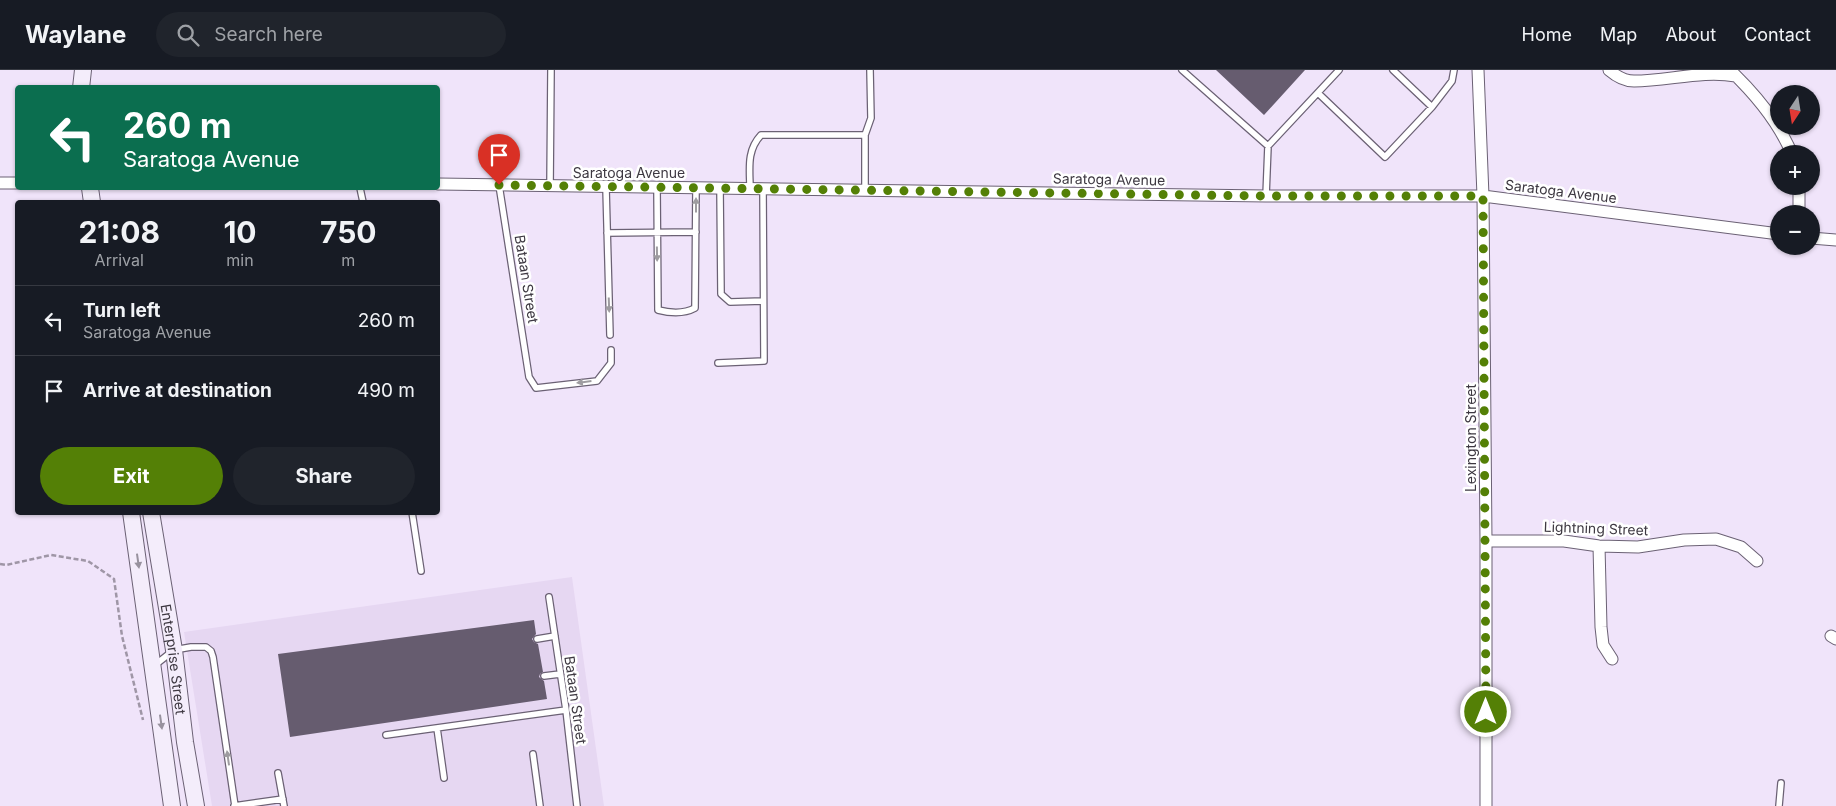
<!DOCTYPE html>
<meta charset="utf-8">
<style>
:root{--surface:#171b24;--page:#20242c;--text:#f1f3f6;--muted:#9ea1a6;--line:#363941;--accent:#548006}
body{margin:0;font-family:Inter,sans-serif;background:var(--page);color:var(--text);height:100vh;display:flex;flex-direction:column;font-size:19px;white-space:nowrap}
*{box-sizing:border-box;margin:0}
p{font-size:16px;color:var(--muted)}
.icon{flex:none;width:28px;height:28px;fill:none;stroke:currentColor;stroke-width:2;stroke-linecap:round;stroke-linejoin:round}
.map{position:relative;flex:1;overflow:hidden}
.sheet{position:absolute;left:15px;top:130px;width:425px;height:315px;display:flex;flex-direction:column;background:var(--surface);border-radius:5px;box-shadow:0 1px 4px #0004}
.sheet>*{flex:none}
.guide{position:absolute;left:15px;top:15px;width:425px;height:105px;border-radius:5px;box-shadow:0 1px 4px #0004;background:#0b6e4f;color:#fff;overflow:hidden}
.needle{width:32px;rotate:192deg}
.fabs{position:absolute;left:1770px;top:15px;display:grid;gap:10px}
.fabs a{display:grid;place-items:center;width:50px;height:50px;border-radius:50%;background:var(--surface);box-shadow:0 1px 4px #0004;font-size:25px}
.pin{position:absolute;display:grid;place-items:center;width:42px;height:42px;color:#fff;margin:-51px -21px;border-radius:50% 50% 50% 0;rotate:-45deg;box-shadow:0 0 5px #0007}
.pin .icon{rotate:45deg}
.me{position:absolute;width:55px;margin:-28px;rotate:0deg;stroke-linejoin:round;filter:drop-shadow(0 0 4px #0008)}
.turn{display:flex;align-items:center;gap:18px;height:105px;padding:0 25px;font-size:22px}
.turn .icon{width:65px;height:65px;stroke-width:2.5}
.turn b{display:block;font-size:35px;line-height:42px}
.eta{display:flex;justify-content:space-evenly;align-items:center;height:85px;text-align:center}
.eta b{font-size:30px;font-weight:700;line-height:35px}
.primary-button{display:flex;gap:10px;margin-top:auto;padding:10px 25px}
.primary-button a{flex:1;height:58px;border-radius:30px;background:var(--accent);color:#fff;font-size:20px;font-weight:700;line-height:58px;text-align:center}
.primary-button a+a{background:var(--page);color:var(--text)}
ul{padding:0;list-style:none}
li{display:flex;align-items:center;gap:15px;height:70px;padding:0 25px;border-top:1px solid var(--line)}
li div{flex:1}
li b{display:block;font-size:19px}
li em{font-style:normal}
header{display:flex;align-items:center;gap:30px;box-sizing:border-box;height:70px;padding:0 25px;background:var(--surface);border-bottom:1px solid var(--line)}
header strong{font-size:24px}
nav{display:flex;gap:28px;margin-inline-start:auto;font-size:18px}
.search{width:350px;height:45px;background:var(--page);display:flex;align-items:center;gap:12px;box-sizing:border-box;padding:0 18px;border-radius:28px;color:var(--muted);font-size:19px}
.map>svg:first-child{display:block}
.built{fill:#e6d7f2}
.building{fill:#665c6f}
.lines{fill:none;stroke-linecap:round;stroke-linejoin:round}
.lane-casing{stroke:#6b6174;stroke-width:8}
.street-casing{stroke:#6b6174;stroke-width:13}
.secondary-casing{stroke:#6b6174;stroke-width:18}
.path{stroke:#9f96a6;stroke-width:2.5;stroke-dasharray:5 2.5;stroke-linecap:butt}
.lane{stroke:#fff;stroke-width:5.5}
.street{stroke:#fff;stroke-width:11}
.secondary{stroke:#f4edfb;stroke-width:16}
.oneway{fill:#9e9ca0}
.oneway2{fill:#98929e}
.route{stroke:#548006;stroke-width:9;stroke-dasharray:0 16.2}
.labels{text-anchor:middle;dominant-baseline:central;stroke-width:5;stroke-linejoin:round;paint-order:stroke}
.street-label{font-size:14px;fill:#3d3841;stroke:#fff}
</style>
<header>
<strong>Waylane</strong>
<div class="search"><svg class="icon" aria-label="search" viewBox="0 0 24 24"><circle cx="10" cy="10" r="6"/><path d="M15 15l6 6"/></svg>Search here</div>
<nav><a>Home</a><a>Map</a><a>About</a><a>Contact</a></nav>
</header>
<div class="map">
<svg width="1836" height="736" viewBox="0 0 1836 736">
<rect width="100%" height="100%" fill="#f0e4fa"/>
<path class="built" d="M572 507 604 736H212L184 562Z"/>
<path class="building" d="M1216 0H1305L1264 45Z
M534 550 536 564 532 569 534 572 538 574 543 602 540 604 539 607 544 611 547 629 290 667 278 584Z"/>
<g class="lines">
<defs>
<path id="lane" d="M1182 0 1268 76 1266 126
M1393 0 1432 37
M1318 23 1385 87 1432 37 1452 11 1454 0
M865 65 871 48 870 0
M1268 76 1339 0
M499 115 529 307 536 318 597 311 611 293V280
M550 117 551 0
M360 118 363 132
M606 118 610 265
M657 118 658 240C670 243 684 244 695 238L696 118
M720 118 721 224 730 232 763 231
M750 119C750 100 746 81 761 65H865V121
M607 163 696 162
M718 293 764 291 763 119
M412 442 421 501
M549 527 566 640 577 736
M537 569 555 566
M155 595 174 580 191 577H206L211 581 213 587 235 736
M544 606 560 604
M437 658 444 708
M386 665 566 640
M533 684 540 736
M278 703 284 736
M234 736 283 729
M1779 736 1781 713"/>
<path id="street" d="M1478 0 1483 126 1486 471V736
M1609 0C1616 6 1624 11 1634 11 1668 11 1702 0 1736 6
M1731 1C1755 24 1779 53 1792 84
M0 113H18
M438 114 1266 126H1483L1779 164
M1799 116V144
M1811 168 1836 170
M1486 471H1564L1599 476 1638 477 1684 470 1716 469 1741 477 1757 491
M1599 476 1601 557 1603 575 1612 589
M1831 566 1836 569"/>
<g id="secondary">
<path d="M81 18 83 0"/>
<path d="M90 118 92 132"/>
<path d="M131 442 172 736"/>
<path id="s1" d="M151 442 174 580 185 672 196 736"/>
</g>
</defs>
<use href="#lane" class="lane-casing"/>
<use href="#street" class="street-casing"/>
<use href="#secondary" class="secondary-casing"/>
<path class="path" d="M0 494 6 495 51 485 88 491 114 509 122 566 143 650"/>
<use href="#lane" class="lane"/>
<use href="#street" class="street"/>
<use href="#secondary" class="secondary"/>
</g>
<defs><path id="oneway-solid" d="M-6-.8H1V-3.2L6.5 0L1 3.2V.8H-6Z" transform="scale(1.25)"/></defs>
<g class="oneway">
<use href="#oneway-solid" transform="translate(696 135) rotate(-90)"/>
<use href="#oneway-solid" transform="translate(657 184) rotate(89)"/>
<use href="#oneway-solid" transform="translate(609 235) rotate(88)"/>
<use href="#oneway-solid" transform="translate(584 312) rotate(173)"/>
<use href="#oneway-solid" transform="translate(228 688) rotate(-98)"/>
</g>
<g class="oneway2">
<use href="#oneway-solid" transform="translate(138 491) rotate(82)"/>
<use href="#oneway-solid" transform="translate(161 652) rotate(82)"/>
</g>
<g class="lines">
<path class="route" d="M499 115 1266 126H1483L1486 642"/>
</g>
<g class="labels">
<g class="street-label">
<text x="629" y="102">Saratoga Avenue</text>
<text transform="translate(1109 109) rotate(1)">Saratoga Avenue</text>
<text transform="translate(1561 121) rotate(7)">Saratoga Avenue</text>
<text transform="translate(527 209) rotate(81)">Bataan Street</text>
<text transform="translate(1470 368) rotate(-90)">Lexington Street</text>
<text transform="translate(1596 458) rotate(2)">Lightning Street</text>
<text stroke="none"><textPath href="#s1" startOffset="149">Enterprise Street</textPath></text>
<text transform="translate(576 630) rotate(82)">Bataan Street</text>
</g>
</g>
</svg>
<div class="fabs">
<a><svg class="needle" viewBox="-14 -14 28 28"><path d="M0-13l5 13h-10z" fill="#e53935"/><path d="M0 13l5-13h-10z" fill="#9ea1a6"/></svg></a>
<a>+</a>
<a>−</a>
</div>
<div class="pin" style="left:499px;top:115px;background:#d93025"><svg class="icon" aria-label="arrive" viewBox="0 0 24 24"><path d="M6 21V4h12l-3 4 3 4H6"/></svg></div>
<svg class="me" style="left:1486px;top:642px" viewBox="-20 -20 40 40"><circle r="17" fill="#548006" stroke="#fff" stroke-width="3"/><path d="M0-11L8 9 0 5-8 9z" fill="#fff"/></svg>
<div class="guide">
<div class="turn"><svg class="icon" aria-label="left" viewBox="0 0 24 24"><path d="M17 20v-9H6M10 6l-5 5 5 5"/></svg><div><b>260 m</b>Saratoga Avenue</div></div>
</div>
<section class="sheet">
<div class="eta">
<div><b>21:08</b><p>Arrival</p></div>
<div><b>10</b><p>min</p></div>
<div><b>750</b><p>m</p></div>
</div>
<ul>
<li><svg class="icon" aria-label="left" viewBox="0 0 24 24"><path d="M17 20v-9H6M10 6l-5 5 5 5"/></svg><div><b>Turn left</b><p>Saratoga Avenue</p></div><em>260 m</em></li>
<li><svg class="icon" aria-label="arrive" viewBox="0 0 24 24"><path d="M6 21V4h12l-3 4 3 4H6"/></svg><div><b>Arrive at destination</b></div><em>490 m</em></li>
</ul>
<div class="primary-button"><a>Exit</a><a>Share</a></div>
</section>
</div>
